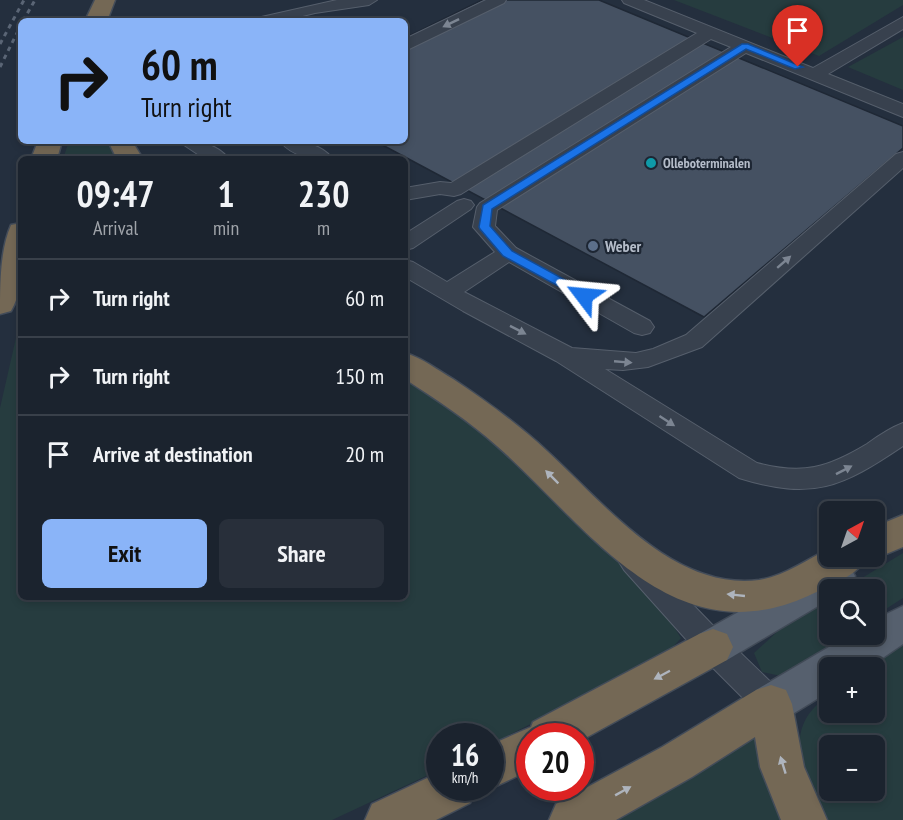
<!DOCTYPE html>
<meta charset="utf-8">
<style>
:root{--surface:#1b232e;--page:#282f3a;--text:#f1f3f6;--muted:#a0a4aa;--line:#39404a;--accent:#8ab4f8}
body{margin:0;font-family:"PT Sans Narrow",sans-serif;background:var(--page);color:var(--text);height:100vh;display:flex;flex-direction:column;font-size:22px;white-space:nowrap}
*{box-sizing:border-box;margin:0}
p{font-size:20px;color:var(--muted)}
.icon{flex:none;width:33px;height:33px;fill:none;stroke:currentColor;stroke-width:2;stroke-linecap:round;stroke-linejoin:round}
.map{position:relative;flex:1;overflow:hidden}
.drawer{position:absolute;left:18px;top:156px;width:390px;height:444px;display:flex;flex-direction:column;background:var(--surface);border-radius:9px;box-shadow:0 3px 9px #0003,0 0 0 2px var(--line)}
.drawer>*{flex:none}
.hud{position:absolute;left:18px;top:18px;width:390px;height:126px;border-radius:9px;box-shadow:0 3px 9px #0003,0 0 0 2px var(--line);background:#8ab4f8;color:#111;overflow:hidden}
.needle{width:39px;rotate:40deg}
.buttons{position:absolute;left:819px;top:501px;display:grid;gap:12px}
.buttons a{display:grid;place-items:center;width:66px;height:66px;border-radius:9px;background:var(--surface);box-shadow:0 3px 9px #0003,0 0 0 2px var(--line);font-size:30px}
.speed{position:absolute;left:426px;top:723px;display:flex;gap:12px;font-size:30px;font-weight:700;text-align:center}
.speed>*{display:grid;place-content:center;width:78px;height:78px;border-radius:50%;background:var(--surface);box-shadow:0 3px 9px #0003,0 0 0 2px var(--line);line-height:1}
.speed small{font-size:15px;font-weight:400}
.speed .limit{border:9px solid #d22;background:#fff;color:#111}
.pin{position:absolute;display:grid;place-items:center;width:51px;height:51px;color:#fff;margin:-62px -26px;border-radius:50% 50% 50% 0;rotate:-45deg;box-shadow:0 0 6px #0007}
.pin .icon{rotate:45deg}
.me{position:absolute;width:66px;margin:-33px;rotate:299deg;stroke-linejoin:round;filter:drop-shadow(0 0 4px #0008)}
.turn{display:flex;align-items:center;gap:21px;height:126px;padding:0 24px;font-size:27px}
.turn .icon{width:78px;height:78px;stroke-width:2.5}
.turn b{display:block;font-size:42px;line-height:51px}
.eta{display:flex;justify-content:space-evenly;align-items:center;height:102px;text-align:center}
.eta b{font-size:36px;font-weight:700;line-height:42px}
.action{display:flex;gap:12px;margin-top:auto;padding:12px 24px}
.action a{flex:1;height:69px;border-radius:9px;background:var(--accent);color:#111;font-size:24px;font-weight:700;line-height:69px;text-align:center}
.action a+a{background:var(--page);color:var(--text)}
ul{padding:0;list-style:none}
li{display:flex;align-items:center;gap:18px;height:78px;padding:0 24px;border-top:2px solid var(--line)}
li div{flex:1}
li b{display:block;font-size:22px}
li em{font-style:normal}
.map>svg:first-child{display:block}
.green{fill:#263c3f;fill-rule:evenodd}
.building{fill:#455162;stroke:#1f2835;stroke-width:1.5}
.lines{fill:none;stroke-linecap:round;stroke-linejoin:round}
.minor-casing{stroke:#565f6c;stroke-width:2}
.major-casing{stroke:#414a57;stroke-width:3}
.highway-casing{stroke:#434c59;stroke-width:3}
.minor{fill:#38414e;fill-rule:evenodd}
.major{fill:#56606e;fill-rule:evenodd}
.highway{fill:#746855;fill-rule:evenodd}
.rail{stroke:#5a6575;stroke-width:3;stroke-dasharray:4.5 4.5;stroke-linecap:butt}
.oneway{fill:#7c8592}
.oneway2{fill:#aeb4bd}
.route{fill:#1a73e8;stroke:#114b97;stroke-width:1.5}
.culture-dot{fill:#0f9aa8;stroke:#1d2633;stroke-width:2}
.service-dot{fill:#5c6f8a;stroke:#1d2633;stroke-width:2}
.labels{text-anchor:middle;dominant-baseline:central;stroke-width:4.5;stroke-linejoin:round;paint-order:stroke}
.far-poi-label{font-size:14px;font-weight:bold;fill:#b4bcc9;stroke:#1d2633;text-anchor:start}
.poi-label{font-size:16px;font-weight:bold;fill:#b4bcc9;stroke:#1d2633;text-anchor:start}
</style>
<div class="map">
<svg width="903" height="820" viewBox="0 0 903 820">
<rect width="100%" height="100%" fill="#242f3e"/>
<path class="green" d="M674 0H903V5L819 56Z
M903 37V90L848 67Z
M69 141H109L118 159H63Z
M21 316V597H405V376L486 430 538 477 663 610 681 638 665 656 491 744 490 736H440L439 770 332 820H0V408Z
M903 553V598L875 616 874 590 844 589Z
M829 599 830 634 846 635 781 676 762 672 754 653 778 631Z
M903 645V820H827C806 774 777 731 829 695L830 712H874V668L869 667ZM830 746H874V790H830Z
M756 732 785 820H608Z"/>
<path class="building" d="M482 0H599L903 126V148L704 317 375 141H405V38Z"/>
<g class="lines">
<defs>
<path id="minor" d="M337 0H377L369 5 315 13 282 21H255L257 18Z
M486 0H506L504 3 405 51V39Z
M622 0H644L813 68 903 17V29L828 74 903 104V117L746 53 497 210 495 226 516 248 650 321 654 327 650 333 642 335 634 333 509 262 464 292 572 348 636 353 653 349 686 335 896 154 903 152V168L702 347 648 367 623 370 605 369 757 463C803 475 827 468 867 444 878 436 890 428 903 423V446C842 487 813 501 739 478L556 361 463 311 405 277V260L413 262 447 282 495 252 473 227 477 207 480 203 731 47 711 39 461 194 454 196 440 194 405 200V188L440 182 451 183 697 33 624 3Z
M178 141C196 141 217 143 229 159H205Z
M280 141C299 141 321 143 333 159 314 159 293 158 280 141Z
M464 199 471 201 474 205 471 209 413 248 405 250V234L457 201Z
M634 550 644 554 724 637 782 693 787 704 782 715 771 719 760 715 702 657 624 570 619 562 624 554Z"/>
<path id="major" d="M836 560 849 565 855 576C848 590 844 590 830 590V599L727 660 713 665 699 660 693 647 699 634 823 565Z
M903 606V644L868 668H830V691L786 718 771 723 756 718 750 704 756 690 851 634H874V620Z"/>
<path id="highway" d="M95 0H115L107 21H85Z
M38 141H62L57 159H31Z
M108 141H132L143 159H117Z
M21 223C21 251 26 286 11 311L0 314C0 285 0 250 11 225Z
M405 353C423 358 437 370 453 379 486 401 518 424 547 451 604 503 673 591 759 580 784 576 807 560 830 548V556H874V527L903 515V547L874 559 867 557C858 576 827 587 808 596 671 658 586 524 497 446 469 421 437 400 405 379Z
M713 629 727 634 733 647 727 660 580 741V736H530V770L490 789 486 788H490V745L531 727 533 722 699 634Z
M771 685 786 690 792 704 804 767 827 820H781L760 767 755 737 692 777 616 820H549L556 804 662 747 756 690Z
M440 772V788H476L470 803 436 820H365L372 804Z"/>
</defs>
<use href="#minor" class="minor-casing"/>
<use href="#major" class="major-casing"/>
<use href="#highway" class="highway-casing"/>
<use href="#minor" class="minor"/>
<use href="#major" class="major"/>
<use href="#highway" class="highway"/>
<path class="rail" d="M23 21 35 0
M0 44 24 0
M0 67 21 25"/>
</g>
<defs><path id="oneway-solid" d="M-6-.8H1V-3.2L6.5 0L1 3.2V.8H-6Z" transform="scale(1.5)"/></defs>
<g class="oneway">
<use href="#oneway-solid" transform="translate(451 23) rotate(154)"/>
<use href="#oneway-solid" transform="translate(784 262) rotate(-41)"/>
<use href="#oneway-solid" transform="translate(518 330) rotate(27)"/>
<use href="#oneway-solid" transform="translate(623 362) rotate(5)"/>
<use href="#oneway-solid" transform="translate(667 421) rotate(33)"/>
<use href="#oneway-solid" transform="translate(844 470) rotate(-27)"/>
</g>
<g class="oneway2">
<use href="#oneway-solid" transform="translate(552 477) rotate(-135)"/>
<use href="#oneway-solid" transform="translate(736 595) rotate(-174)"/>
<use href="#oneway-solid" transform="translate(662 675) rotate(152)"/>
<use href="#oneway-solid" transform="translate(783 765) rotate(-107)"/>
<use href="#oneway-solid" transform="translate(623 791) rotate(-29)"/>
</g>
<path class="route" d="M742 44H748L803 67 795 69 746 49 492 209 490 226 512 251 589 293V298H580L503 256 480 229 479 227 483 205Z"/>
<circle class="culture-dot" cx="651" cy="163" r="6"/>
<circle class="service-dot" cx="593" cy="246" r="6"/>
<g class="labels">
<g class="far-poi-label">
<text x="663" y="163">Olleboterminalen</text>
</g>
<g class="poi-label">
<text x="605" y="246">Weber</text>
</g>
</g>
</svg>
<div class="buttons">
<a><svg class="needle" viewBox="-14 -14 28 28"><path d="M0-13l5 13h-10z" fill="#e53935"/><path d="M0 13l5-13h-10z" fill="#a0a4aa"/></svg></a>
<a><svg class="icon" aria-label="search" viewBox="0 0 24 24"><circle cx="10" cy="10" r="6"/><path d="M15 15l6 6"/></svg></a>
<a>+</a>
<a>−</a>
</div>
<div class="speed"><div>16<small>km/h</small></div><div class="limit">20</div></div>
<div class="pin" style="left:798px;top:67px;background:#d93025"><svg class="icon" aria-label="arrive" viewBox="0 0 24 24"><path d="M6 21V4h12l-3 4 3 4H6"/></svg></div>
<svg class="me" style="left:584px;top:296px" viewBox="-20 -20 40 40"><path d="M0-17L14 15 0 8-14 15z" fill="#1a73e8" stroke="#fff" stroke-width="4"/></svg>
<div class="hud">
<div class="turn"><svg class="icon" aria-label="right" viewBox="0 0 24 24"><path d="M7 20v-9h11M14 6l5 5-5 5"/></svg><div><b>60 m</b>Turn right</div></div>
</div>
<section class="drawer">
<div class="eta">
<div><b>09:47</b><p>Arrival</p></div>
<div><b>1</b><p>min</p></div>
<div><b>230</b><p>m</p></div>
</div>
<ul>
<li><svg class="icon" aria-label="right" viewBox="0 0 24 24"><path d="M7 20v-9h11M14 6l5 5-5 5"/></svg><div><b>Turn right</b></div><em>60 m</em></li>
<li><svg class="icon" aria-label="right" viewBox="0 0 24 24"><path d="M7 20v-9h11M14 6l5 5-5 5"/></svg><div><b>Turn right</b></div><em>150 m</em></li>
<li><svg class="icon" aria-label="arrive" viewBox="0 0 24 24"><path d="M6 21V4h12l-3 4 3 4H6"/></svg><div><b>Arrive at destination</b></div><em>20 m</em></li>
</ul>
<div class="action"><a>Exit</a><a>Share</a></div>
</section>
</div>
